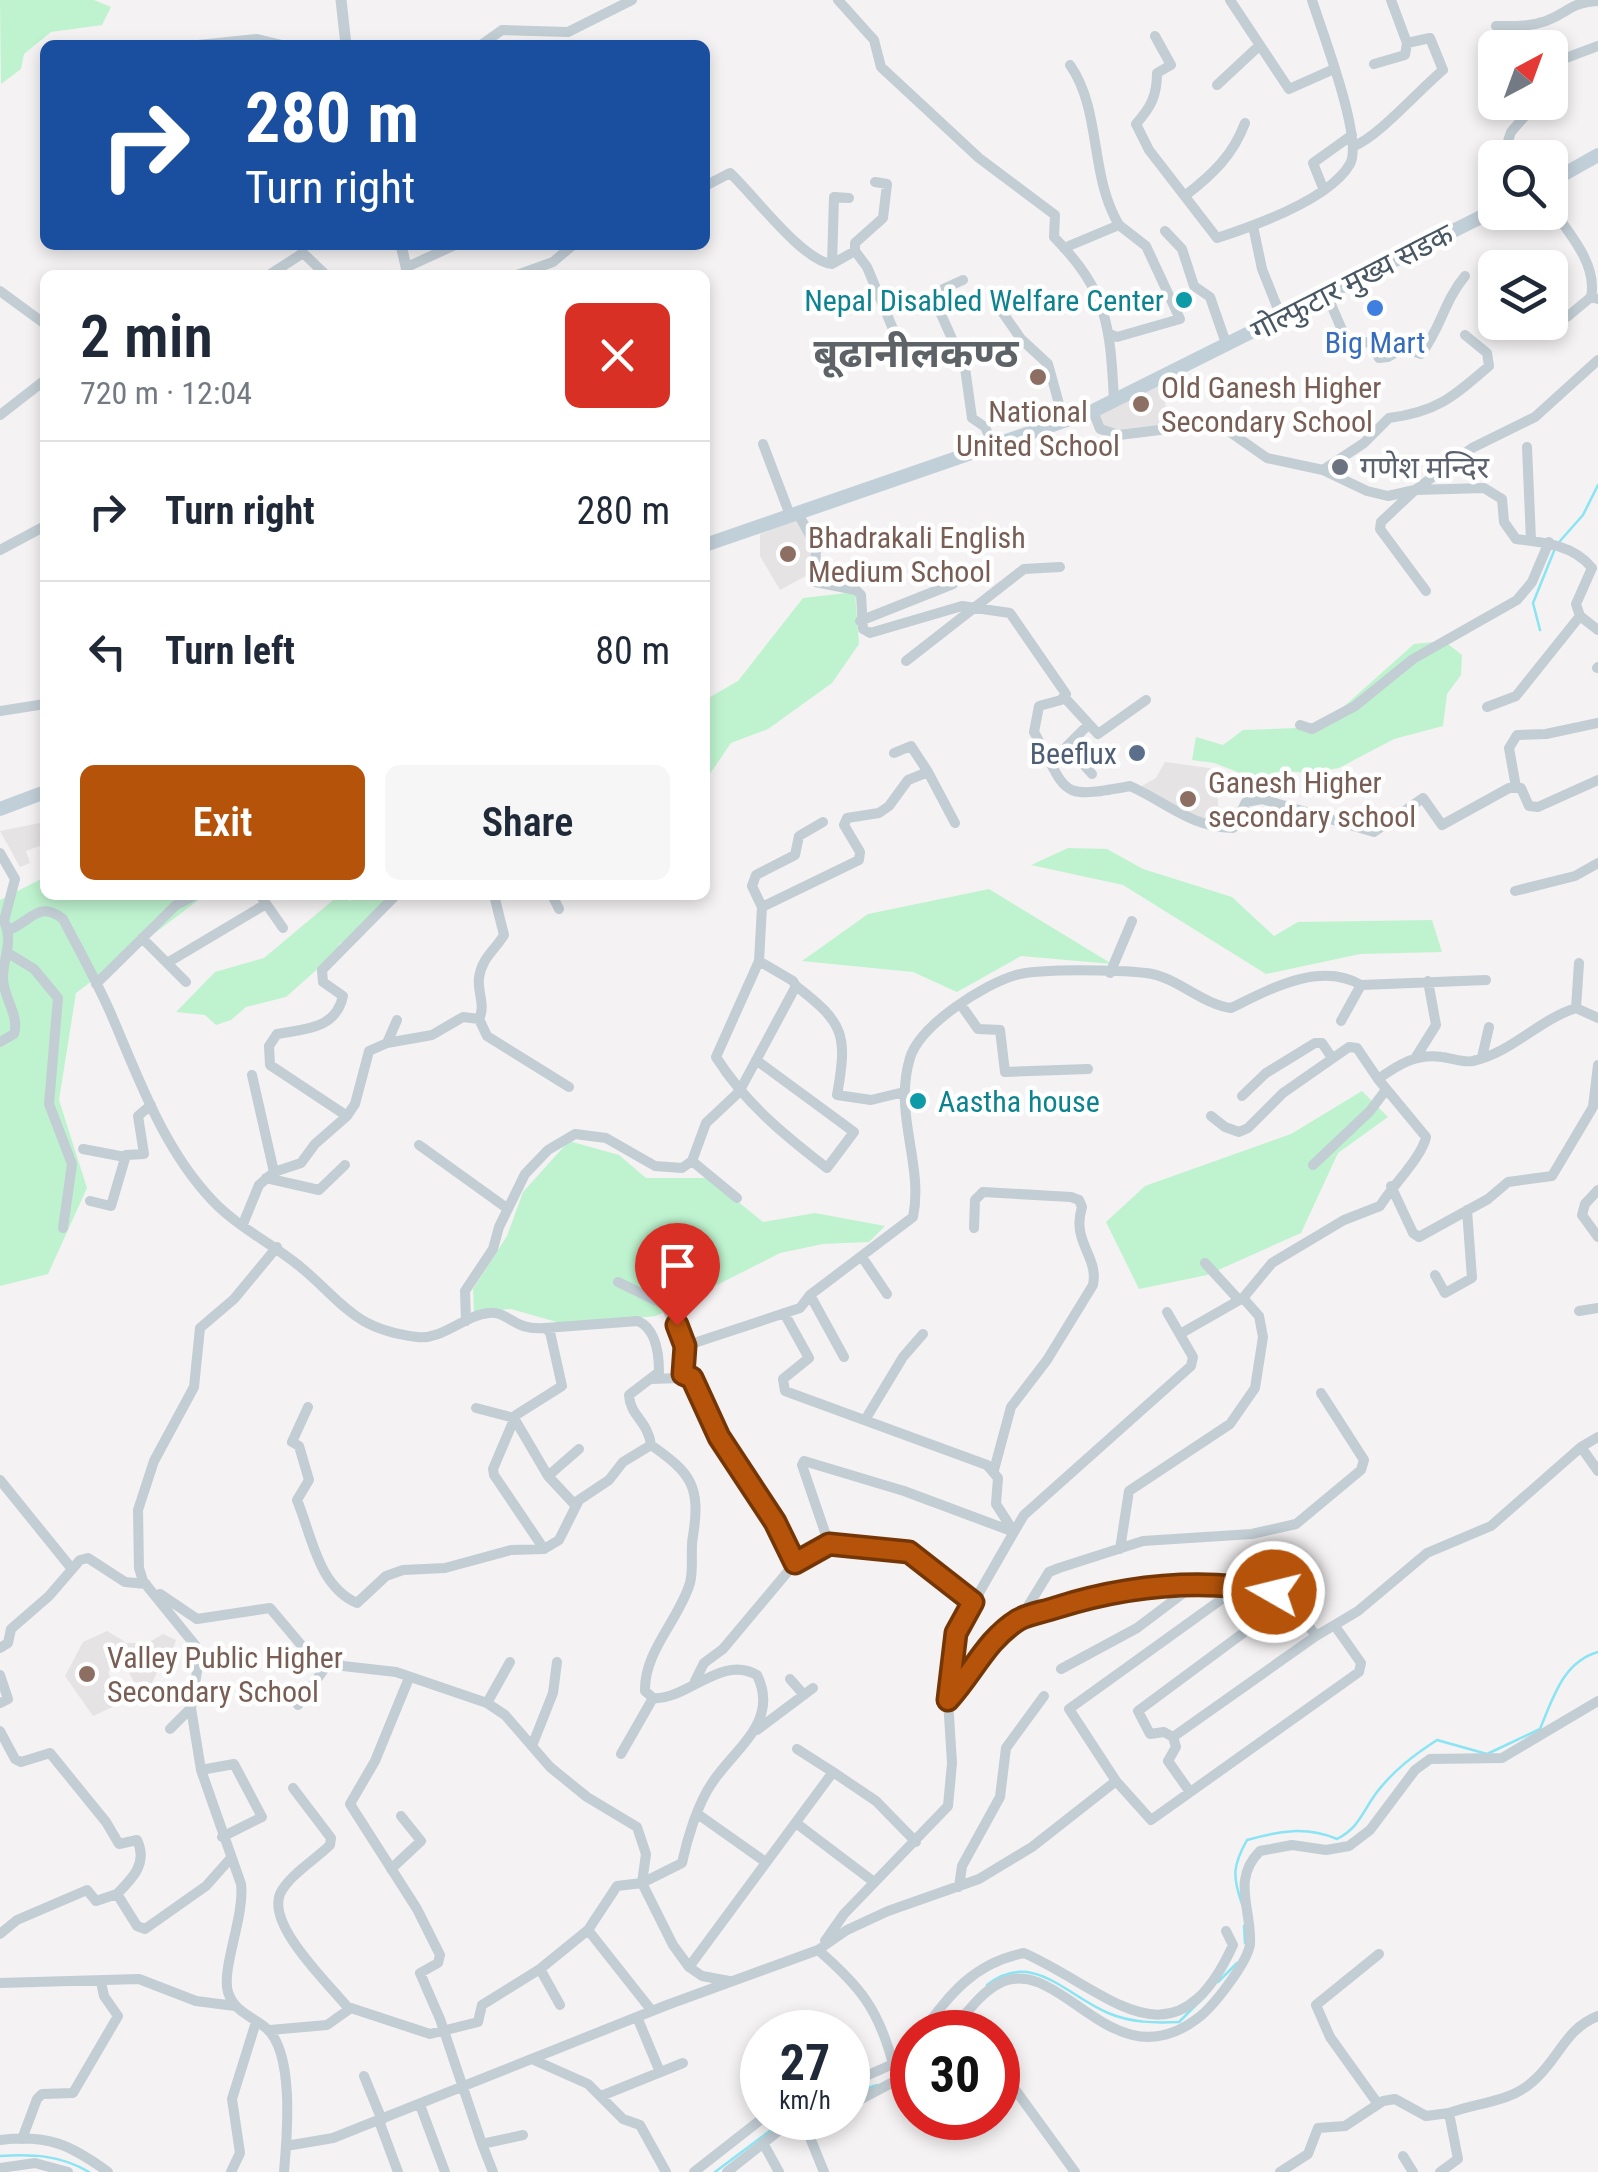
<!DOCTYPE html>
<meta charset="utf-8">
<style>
:root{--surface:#fff;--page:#f6f6f7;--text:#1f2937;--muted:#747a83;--line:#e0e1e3;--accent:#b45309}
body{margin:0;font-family:"Roboto Condensed","Noto Sans Devanagari",sans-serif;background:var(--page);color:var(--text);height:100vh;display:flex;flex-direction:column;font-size:38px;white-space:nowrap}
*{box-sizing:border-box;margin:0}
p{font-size:32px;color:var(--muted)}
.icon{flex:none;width:55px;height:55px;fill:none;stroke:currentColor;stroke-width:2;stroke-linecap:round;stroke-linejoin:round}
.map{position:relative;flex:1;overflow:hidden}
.panel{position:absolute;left:40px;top:270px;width:670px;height:630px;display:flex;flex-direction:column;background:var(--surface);border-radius:15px;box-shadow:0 5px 15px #0003}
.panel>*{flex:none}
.guide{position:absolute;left:40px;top:40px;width:670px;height:210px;border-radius:15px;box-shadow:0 5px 15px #0003;background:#1a4fa0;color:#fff;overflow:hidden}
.needle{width:65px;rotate:41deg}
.buttons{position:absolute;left:1478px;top:30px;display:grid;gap:20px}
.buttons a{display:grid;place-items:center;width:90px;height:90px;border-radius:15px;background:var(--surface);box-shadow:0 5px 15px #0003;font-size:50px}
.speed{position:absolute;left:740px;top:2010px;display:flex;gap:20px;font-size:50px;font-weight:700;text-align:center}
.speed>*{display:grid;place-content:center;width:130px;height:130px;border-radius:50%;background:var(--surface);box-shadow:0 5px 15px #0003;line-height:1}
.speed small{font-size:25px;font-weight:400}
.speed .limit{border:15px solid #d22;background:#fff;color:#111}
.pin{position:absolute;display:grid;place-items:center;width:85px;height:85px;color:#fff;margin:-102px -42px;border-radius:50% 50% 50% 0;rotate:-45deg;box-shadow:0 0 10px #0007}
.pin .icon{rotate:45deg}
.me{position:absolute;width:110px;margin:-55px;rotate:278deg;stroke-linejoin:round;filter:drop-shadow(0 0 8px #0008)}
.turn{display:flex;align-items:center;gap:35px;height:210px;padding:0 40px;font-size:45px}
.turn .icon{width:130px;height:130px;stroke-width:2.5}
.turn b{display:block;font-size:70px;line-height:85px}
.round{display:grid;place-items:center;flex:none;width:105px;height:105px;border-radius:15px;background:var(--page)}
.head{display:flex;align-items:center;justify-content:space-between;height:170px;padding:0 40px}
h1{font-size:60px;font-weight:600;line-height:75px}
.primary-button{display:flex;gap:20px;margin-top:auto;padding:20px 40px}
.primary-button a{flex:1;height:115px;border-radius:15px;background:var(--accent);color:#fff;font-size:40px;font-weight:600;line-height:115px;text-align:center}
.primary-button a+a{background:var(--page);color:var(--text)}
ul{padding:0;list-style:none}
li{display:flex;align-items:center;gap:30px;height:140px;padding:0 40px;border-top:2px solid var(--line)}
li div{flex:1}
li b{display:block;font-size:38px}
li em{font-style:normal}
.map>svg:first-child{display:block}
.education{fill:#e5e3e4}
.green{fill:#bff3cf}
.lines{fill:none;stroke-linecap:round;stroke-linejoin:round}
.stream{stroke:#89e4f3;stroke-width:2.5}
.minor{stroke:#c2cdd4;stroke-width:10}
.tertiary{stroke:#c2cdd4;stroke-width:11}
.secondary{stroke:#c1cfd9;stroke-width:14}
.route-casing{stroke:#753606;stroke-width:25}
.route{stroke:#b45309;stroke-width:18}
.culture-dot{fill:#0f9aa8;stroke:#fff;stroke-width:4}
.shop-dot{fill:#3f7fe0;stroke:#fff;stroke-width:4}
.education-dot{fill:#8d6e63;stroke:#fff;stroke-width:4}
.worship-dot{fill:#6b7280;stroke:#fff;stroke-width:4}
.service-dot{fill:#5c6f8a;stroke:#fff;stroke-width:4}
.labels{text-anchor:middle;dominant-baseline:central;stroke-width:9;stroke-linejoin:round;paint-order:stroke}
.street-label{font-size:30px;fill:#485761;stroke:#fff}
.culture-label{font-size:30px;fill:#0d838f;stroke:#fff;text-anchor:end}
.shop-label{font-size:30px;fill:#366cbe;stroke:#fff}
.education-label{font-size:30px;fill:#785e54;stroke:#fff;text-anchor:start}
.worship-label{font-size:30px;fill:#5b616d;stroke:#fff;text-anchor:start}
.service-label{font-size:30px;fill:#4e5e75;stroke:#fff;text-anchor:end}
.district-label{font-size:40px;font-weight:bold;fill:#5d6367;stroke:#fff}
</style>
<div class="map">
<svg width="1598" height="2172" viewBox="0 0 1598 2172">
<rect width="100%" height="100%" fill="#f4f2f2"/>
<path class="education" d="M1160 384 1171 427 1121 432 1101 427 1095 412Z
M797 519 817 551 813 572 780 590 760 556V534Z
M1165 762 1216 769 1219 821 1176 812 1140 787 1156 778Z
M45 822V844L26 851 30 863 20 867 0 831Z
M107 1631 127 1643H148L163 1634 176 1640 170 1657 165 1656 152 1683 134 1682 128 1671 112 1667 108 1672 119 1697 117 1705 93 1716 65 1676 83 1642Z"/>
<path class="green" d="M0 0H94L111 7 102 25 51 32 24 54 21 69 1 84Z
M855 592 859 644 832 683 768 729 731 743 705 781V700L738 681 803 598Z
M1444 641 1462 655 1461 675 1447 694 1443 726 1394 739 1339 768 1309 773 1284 771 1253 778 1214 763 1192 760 1196 737 1223 745 1243 730 1321 727 1414 644Z
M1068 848 1107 849 1143 869 1232 897 1274 936 1298 922 1432 920 1442 952 1360 954 1266 974 1123 885 1031 865Z
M45 877V895H205L76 993 59 1100 87 1188 48 1274 0 1286V900Z
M989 889 1112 964 1021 956 957 992 913 972 802 961 868 914Z
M361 895H390L352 938 339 944 341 948 286 997 246 1007 231 1020 216 1025 205 1015 176 1012 215 972 264 958 338 896 350 901Z
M1362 1091 1388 1117 1338 1153 1301 1233 1207 1275 1139 1289 1106 1222 1145 1186 1291 1134Z
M569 1141 619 1155 646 1178H709L763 1222 815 1213 885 1226 869 1242 823 1244 780 1253 656 1316 567 1325 511 1309 474 1313 473 1289 507 1236 523 1192Z"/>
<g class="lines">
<path class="stream" d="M1560 541 1583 515 1598 485
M1540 630 1533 603 1554 551
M1242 1904C1232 1876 1233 1865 1247 1840 1279 1831 1306 1826 1337 1839 1360 1827 1362 1812 1377 1792 1394 1770 1414 1755 1437 1740L1487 1754 1540 1729C1553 1698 1563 1662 1598 1652
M1244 1926 1245 1943
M1218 1982 1237 1963
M987 1985C1032 1949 1067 1996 1108 2013 1132 2023 1154 2023 1179 2022L1206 1995
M848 2095 877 2085
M0 2156C33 2154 60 2155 89 2172
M715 2172 787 2118"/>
<path class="minor" d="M838 0 874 40 881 67 979 158 1055 215 1054 237C1108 292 1110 326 1114 400
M1230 0 1289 89 1334 69
M1496 26C1514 26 1529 27 1546 21 1570 12 1568 3 1598 1
M1155 36 1171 65 1157 73C1157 96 1151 107 1136 124L1149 150 1217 238C1254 226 1330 199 1350 164 1364 140 1321 29 1312 0
M198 45 257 39 282 45
M481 45 502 30 568 32 632 0
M1374 64 1405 55 1407 43 1391 0
M1550 64 1598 46
M1217 85 1260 45
M1354 146C1378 137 1419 90 1443 70L1430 38 1407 43
M1516 158 1508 141 1511 132 1537 102
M705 186 730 173C754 195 802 261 832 264
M1323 188 1313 163 1352 135
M1186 195C1213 174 1233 155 1245 123
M849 198 834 197 832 264 855 251 867 267 893 329 918 354 953 341
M1550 206C1568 232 1598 264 1591 297
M1253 226 1262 269 1282 319
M1165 231 1182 249 1194 286 1210 297 1227 346
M1064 248 1119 225C1089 175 1102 111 1070 65
M855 251V243L883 218 887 184 875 182
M407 267 455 245
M269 275 303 253 326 275
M517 275 553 262 573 245
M963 280 943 289 936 303 965 368 972 418 985 427 994 447
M0 291 45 324
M1327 295 1348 344 1370 342 1379 358 1388 357 1404 348 1421 354C1441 328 1444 301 1465 276
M998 306 1021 339 1048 364 1064 422
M1567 317 1591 297 1598 299
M1110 334 1117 337 1180 319 1146 246 1119 225
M1093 411 1100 429 1119 435 1217 423 1267 458 1323 470 1367 491 1388 496 1415 490 1484 488 1502 499 1504 522 1516 539C1543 542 1574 545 1592 568L1576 604 1580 616 1598 630
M0 415 45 380
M763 444 790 515
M1527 447 1531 540
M1323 470 1364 443 1389 418C1437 412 1453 397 1489 366L1487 353 1465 335
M797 512 816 546 815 582 856 590 861 595 863 629 870 633 962 606 1010 613 1066 694 1061 700 1039 706 1034 732C1069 794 1056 800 1130 786 1166 802 1190 827 1233 828L1246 802 1262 799 1374 832 1423 798 1442 825 1509 788H1521L1529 806 1538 807 1598 780
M0 550 45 526
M1426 591 1380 529 1381 522 1415 490 1472 448 1535 417 1598 360
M860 621 953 584
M906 661 1024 569 1060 567
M1597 668 1598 667
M1065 698 1098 734 1146 700
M1487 707 1516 696 1580 616
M0 711 45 704
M1088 725 1067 746 1092 774
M1300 725 1312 729 1355 706 1413 659 1517 600 1532 582 1549 542
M928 772 955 823
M1516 787 1509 748 1517 735 1546 734 1598 723
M0 853 15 879 4 921C14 941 3 957 3 978 3 997 20 1016 14 1034L0 1042
M1515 891 1575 876 1598 863
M260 895 283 928
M552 895 559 909
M762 907 752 886 756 875 795 855 799 836 823 822
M9 930C31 921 39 900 63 919 79 950 97 982 111 1014 139 1079 163 1148 212 1200 237 1227 275 1245 303 1269 346 1306 355 1329 417 1337 443 1340 464 1315 489 1313 509 1311 513 1331 545 1328L550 1332 562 1386 516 1415 493 1469 494 1475 544 1549 559 1540 579 1500 609 1480 623 1462 651 1445C691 1473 701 1486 693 1536 690 1551 694 1567 690 1583 679 1620 644 1651 645 1691L653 1698C686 1701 721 1654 757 1675 780 1722 734 1749 712 1783 698 1803 687 1839 682 1863L642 1883 617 1886 588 1930 540 1969 482 2005 478 2022 430 2034 351 2008 327 2025 270 2030
M142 938 186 982
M8 953 34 969 58 998 49 1104 72 1164 63 1228
M759 961 793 981 796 986
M167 963 266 904
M1110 973 1132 921
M96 984 176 905 195 895
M961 1005 978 1029 1000 1030 1005 1072 1088 1069
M1576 1008 1579 963
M479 1019 487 1036 569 1087
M1341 1021 1361 985 1486 980
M387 1043 432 1035 463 1017 479 1019C486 1005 477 992 479 978 481 959 495 950 504 935L494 895
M1416 1057 1436 1025 1428 981
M1482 1057 1489 1027
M756 1060 854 1132 827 1168C784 1135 745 1103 716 1057L759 961 762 907 859 860 860 852 844 825 847 818 879 813 889 806 908 780 928 772 911 746 894 753
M1242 1096 1266 1073 1315 1043H1322L1332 1058
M347 1116 355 1104 369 1051 387 1043 397 1020
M1211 1116 1225 1127 1239 1132 1248 1128 1283 1093 1349 1047 1357 1048 1378 1079
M419 1145 508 1209
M83 1149 125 1157
M692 1161 737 1198
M1313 1165 1370 1111 1385 1091
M274 1172 301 1163 315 1144 347 1116 270 1065 269 1046 277 1034C305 1029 336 1029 343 996L323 982 322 970 396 895
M266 1178 319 1190 345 1165
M1391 1186 1413 1233 1419 1237 1488 1199 1508 1182 1552 1176 1593 1107 1598 1065
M1598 1190 1585 1204 1582 1215 1598 1237
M90 1201 111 1206 126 1155 144 1154 138 1116 151 1105
M243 1224 259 1185 274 1172 252 1075
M974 1228 975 1200 983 1192 1071 1197 1079 1200 1082 1207C1071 1242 1099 1256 1093 1285L1047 1360 1011 1407 994 1470
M277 1247 234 1299 200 1328 194 1387 154 1461 138 1510 139 1568 143 1581 195 1645 199 1659 191 1708 201 1770 241 1884C245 1916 221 1969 228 1992 234 2012 252 2016 266 2028 295 2052 287 2138 284 2172
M862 1257 887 1294
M1205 1263 1239 1300
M1435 1275 1445 1293 1472 1278 1467 1210
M618 1282 665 1305 685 1346
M810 1295 844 1357
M1579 1311 1598 1308
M784 1313 809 1358 783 1379 785 1391 987 1465 998 1478 996 1504 1014 1532 956 1633 948 1700 952 1763 948 1806 844 1914 825 1941
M466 1321 465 1291 493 1249 499 1227 525 1174 548 1150 575 1134 606 1138 655 1166 682 1168 692 1161 706 1123 739 1092 796 986C844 1023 848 1034 837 1095L871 1100 904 1092
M545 1328 638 1321C656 1329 659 1354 659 1372L629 1395C630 1416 648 1421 651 1445
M1180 1334 1243 1298 1272 1263 1344 1220 1380 1206C1392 1186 1422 1157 1426 1137L1378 1079C1398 1065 1416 1053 1442 1057 1452 1058 1463 1063 1473 1061 1513 1052 1538 1020 1576 1008L1598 1018
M683 1374 692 1377 719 1437 775 1523 795 1563 723 1649 704 1663 695 1681
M651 1379 681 1378 685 1346 800 1308 810 1295 913 1217C924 1165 893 1114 910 1058 920 1025 984 984 1016 975 1041 968 1119 970 1146 973 1176 976 1201 1004 1231 1008 1270 989 1320 961 1361 985
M308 1407 292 1442 299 1446 309 1480 297 1500C312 1536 318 1586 357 1603L386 1576 403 1570 445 1568 511 1550 544 1549
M476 1408 514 1418 548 1476
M865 1420 903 1357 923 1334
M1581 1447 1598 1471
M0 1480 72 1569
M576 1506 548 1476 579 1449
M829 1544 802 1465 804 1461 904 1491 1014 1532 1024 1515 1191 1366 1193 1357 1167 1312
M1120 1549 1129 1491 1230 1424 1255 1388 1263 1337 1259 1316 1243 1298
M795 1563 829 1544 909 1552 973 1602
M160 1594 197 1619 270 1608 302 1646 321 1658 343 1666 396 1672 487 1703 505 1715 550 1767 587 1797 637 1827 646 1854 642 1883 673 1945 689 1967 702 1976 729 1981
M1020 1619 1049 1572 1059 1568 1143 1541 1252 1534 1296 1524 1361 1470 1364 1460 1321 1393
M1316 1636 1358 1611 1427 1553 1491 1526 1581 1447 1598 1437
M0 1648 8 1643 11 1629 49 1596 80 1560 88 1558 125 1582 146 1584
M1061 1669 1137 1628 1194 1585 1239 1586
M0 1675 8 1699 0 1703
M409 1678 375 1761 350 1804 417 1909 440 1955 438 1963 420 1973 440 2019 482 2144 523 2135
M790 1679 804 1695
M949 1699C964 1683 971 1666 984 1649 1025 1597 1132 1589 1194 1585
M487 1703 510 1662
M298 1705 330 1661
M170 1729 191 1708
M757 1730 813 1688
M0 1731 15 1759 21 1762 50 1753 106 1822 119 1844 137 1840C148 1863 133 1878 117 1894
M1173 1737 1316 1636 1289 1599 1240 1586 1069 1709 1116 1781 1151 1820 1359 1672 1361 1663 1335 1626
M532 1746 553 1693 557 1662
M797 1749 833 1772
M621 1754 653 1698
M201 1770 234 1764 262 1817 222 1837
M293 1788 331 1838 330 1845C316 1859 288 1876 280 1894 267 1926 329 1984 349 2009
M1190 1792 1168 1761 1176 1747 1173 1737 1164 1732 1150 1734 1138 1711 1289 1599
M699 1815 764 1861
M796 1823 874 1882
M391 1869 421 1841 401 1816
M959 1887 962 1866 1000 1797 1006 1748 1044 1696
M588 1930 652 2011
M0 1934 17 1920 87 1890 96 1901 117 1894 137 1926 145 1929 206 1886 230 1859
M818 1950C860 1986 879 2010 893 2064
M689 1967 833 1772 876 1801 916 1842
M540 1969 560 2005
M0 1983 139 1979 196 2001 235 2006
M637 2017 660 2072
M922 2032C951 1993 974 1963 1024 1953 1108 1990 1174 2075 1233 1945L1226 1931
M950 2032C964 2017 979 1994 998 1984 1060 1950 1111 2085 1198 2018 1213 2007 1248 1962 1250 1944 1252 1909 1231 1880 1260 1851L1292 1845 1326 1850 1349 1846 1370 1830 1415 1770 1430 1759 1502 1758 1598 1701
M534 2060 588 2084 623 2119 640 2125 666 2172
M998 2066 1075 2172
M364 2076 382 2120
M848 2084 893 2064 912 2044
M601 2096 683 2063
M1378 2104 1330 2037 1316 2005 1379 1954
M420 2105 445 2172
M848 2106 912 2072
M802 2118 824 2172
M379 2121 398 2172
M22 2139 37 2099 42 2094 73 2093 118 2016 104 1996 101 1982
M0 2140C48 2134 71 2145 108 2172
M763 2143 779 2172
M482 2144 493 2172
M286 2146 333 2138 667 2005 818 1950 847 1930 888 1911 979 1879 1032 1847 1116 1781
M1403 2156 1413 2172
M0 2168 35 2163 68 2172
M231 2172 240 2153 232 2099 256 2022
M694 2172 763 2118
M727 2172 776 2133 803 2118
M1280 2172 1308 2154 1318 2128 1345 2126 1383 2101 1395 2099 1426 2116 1449 2113
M1440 2172 1458 2159 1449 2113C1476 2103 1509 2102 1531 2083 1558 2062 1564 2029 1598 2016"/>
<path class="tertiary" d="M341 0 346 45
M401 245 408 275"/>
<path class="secondary" d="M1550 182 1598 155
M705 545 1093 411 1495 210
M0 809 45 792"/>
</g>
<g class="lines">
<defs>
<path id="route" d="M677 1325 685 1346 683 1374 692 1378 719 1437 775 1522 795 1563 829 1544 909 1552 973 1602 956 1633 948 1700C973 1673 986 1640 1018 1620 1028 1614 1043 1612 1055 1608 1125 1586 1201 1578 1274 1592"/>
</defs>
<use href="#route" class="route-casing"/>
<use href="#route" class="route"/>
</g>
<g class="culture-dot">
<circle cx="1184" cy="300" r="10"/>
<circle cx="918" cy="1101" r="10"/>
</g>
<circle class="shop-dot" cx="1375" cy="308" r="10"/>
<g class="education-dot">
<circle cx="1038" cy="377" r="10"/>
<circle cx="1141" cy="404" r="10"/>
<circle cx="788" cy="554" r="10"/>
<circle cx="1188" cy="799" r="10"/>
<circle cx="87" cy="1674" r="10"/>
</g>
<circle class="worship-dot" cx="1340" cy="467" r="10"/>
<circle class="service-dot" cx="1137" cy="753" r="10"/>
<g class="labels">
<g class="street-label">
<text transform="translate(1352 282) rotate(-27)">गोल्फुटार मुख्य सडक</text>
</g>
<g class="culture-label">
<text x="1164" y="300">Nepal Disabled Welfare Center</text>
<text x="938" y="1101" text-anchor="start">Aastha house</text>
</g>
<g class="shop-label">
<text x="1375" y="342">Big Mart</text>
</g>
<g class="education-label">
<text x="1161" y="387">Old Ganesh Higher<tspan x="1161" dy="34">Secondary School</tspan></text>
<text x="1038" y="411" text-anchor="middle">National<tspan x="1038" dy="34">United School</tspan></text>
<text x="808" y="537">Bhadrakali English<tspan x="808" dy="34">Medium School</tspan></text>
<text x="1208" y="782">Ganesh Higher<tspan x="1208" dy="34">secondary school</tspan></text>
<text x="107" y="1657">Valley Public Higher<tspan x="107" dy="34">Secondary School</tspan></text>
</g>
<g class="worship-label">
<text x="1360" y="467">गणेश मन्दिर</text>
</g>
<g class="service-label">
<text x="1117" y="753">Beeflux</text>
</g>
<g class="district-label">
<text x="916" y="353">बूढानीलकण्ठ</text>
</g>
</g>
</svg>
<div class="buttons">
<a><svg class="needle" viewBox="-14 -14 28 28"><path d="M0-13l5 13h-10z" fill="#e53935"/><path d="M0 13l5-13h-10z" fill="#747a83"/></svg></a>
<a><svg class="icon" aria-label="search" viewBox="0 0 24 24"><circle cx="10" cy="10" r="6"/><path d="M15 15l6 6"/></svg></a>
<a><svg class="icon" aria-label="layers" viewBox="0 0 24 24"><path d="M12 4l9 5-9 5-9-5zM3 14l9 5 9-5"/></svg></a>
</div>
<div class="speed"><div>27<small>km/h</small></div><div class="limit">30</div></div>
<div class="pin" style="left:677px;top:1325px;background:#d93025"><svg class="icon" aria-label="arrive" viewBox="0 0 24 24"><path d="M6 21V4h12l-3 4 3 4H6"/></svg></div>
<svg class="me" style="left:1274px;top:1592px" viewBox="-20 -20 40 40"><circle r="17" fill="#b45309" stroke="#fff" stroke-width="3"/><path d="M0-11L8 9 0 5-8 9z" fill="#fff"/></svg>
<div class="guide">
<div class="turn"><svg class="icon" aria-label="right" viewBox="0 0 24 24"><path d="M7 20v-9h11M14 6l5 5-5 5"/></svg><div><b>280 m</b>Turn right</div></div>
</div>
<section class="panel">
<div class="head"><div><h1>2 min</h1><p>720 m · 12:04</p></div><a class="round" style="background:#d93025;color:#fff"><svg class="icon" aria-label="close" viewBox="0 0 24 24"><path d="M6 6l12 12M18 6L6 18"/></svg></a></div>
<ul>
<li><svg class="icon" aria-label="right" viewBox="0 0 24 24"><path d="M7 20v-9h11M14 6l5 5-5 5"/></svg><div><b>Turn right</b></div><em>280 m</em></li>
<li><svg class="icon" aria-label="left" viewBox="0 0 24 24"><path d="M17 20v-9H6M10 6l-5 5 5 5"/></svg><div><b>Turn left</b></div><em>80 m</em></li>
</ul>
<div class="primary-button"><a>Exit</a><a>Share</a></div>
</section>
</div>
